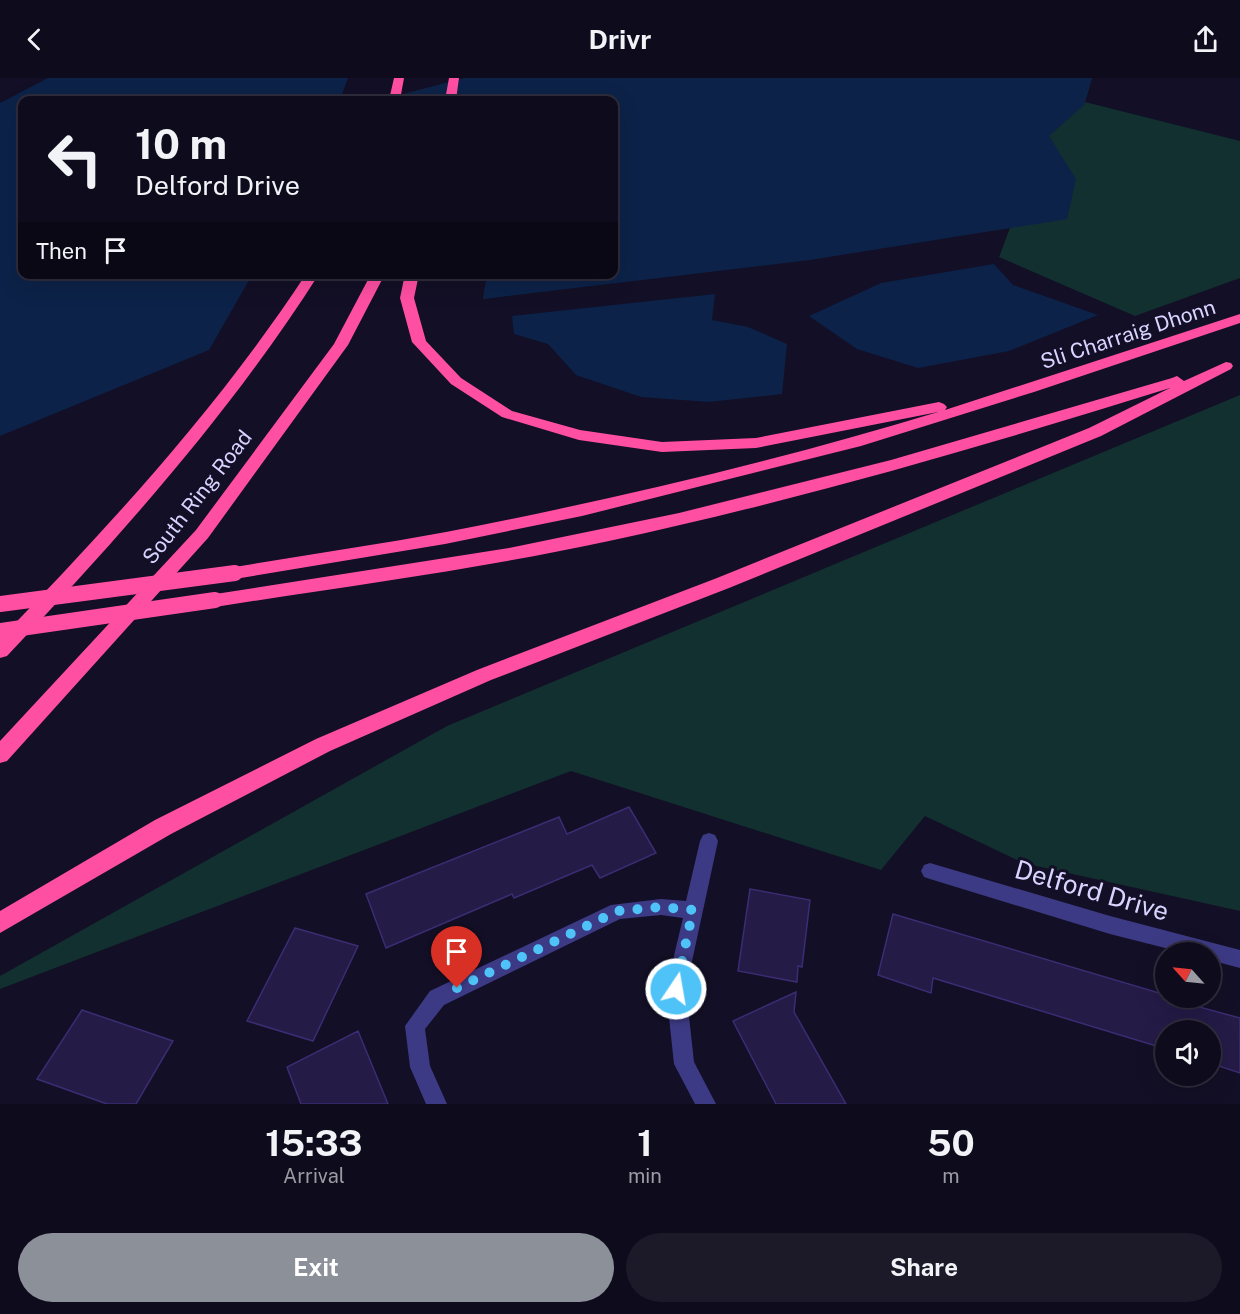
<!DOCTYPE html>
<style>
:root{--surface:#0e0b1c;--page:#1c1929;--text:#f1f3f6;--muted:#9b9ba3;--line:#2e2b3b;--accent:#8c9099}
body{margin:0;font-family:"Public Sans",sans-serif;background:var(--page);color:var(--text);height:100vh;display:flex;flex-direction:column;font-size:22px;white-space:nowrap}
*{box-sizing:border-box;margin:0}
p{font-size:20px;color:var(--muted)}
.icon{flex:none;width:33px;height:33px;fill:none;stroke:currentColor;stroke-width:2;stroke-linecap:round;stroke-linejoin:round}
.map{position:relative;height:1026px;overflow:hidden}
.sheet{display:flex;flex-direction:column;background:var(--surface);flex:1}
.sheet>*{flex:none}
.hud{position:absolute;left:18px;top:18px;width:600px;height:183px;border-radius:12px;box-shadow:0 6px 24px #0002,0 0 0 2px var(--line);background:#0e0b1c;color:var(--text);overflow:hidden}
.needle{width:39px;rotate:297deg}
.buttons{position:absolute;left:1155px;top:864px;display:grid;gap:12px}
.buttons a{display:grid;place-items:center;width:66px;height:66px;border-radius:50%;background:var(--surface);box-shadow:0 6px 24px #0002,0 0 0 2px var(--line);font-size:30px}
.pin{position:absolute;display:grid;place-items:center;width:51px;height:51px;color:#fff;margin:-62px -26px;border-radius:50% 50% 50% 0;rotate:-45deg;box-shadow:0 0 6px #0007}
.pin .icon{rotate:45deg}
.me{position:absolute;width:66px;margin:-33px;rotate:12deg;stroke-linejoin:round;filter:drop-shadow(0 0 4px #0008)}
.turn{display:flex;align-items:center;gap:21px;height:126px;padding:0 18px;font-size:27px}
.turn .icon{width:78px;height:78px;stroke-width:2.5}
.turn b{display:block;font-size:42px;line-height:51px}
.then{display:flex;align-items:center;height:57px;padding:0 18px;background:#0003;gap:12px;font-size:22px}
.eta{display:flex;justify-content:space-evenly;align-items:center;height:102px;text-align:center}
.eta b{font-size:36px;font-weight:700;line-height:42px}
.cta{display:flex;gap:12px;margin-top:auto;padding:12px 18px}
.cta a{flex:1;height:69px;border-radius:36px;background:var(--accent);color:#fff;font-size:24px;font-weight:700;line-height:69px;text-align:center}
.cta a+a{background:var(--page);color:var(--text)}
header{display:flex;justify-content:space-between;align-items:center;height:78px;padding:0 18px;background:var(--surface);font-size:27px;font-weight:700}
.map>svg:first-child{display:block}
.green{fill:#12302f}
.water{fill:#0c2248}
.building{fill:#241b47;stroke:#3b2d73;stroke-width:1.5}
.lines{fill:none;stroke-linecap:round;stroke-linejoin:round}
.street{fill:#3d3a85;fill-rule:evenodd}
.highway{fill:#ff4fa3;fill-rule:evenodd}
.highway-bridge{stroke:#ff4fa3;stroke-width:16}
.route{stroke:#4fc3f7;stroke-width:10;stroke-dasharray:0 18}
.labels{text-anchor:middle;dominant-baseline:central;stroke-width:6;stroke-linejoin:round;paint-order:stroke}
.street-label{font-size:21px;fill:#d9d4ff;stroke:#130f26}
.near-street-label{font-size:26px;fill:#d9d4ff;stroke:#130f26}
</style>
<header><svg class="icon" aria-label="back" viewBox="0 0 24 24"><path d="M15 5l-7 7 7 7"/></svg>Drivr<svg class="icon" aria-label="share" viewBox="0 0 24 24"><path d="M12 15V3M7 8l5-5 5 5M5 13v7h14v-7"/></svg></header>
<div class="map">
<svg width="1240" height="1026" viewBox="0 0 1240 1026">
<rect width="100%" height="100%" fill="#130f26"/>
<path class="green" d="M465 0H1092L1085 24 1240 63V200L1135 238 999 179 1010 150 483 221 487 197 614 196V22H381Z
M1240 317V833L1023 785 925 738 881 792 571 693 0 911V898L447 648Z"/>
<path class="water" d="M48 0H348L341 19 347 22H22V196L252 197 209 272 0 358V25Z
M465 0H1092L1084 27 1049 58 1076 101 1067 141 810 182 483 221 487 197 614 196V22H381Z
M994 186 1013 207 1098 237 1009 273 918 290 857 271 809 238 881 205Z
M715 216 712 242 748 249 787 266 782 316 709 324 641 319 576 297 548 266 514 256 512 238Z"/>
<path class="building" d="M629 729 656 775 600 800 592 787 514 820 512 816 386 870 366 816 559 739 567 756Z
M750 811 810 822 802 889 798 888 797 904 738 893Z
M893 836 1166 917V920L1240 940V995L1210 985V952H1166V971L933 900 931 915 878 897Z
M295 850 358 868 313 963 247 943Z
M796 914 794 934 846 1026H776L733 943Z
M82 932 173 963 136 1026H107L37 1001Z
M358 953 388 1026H301L287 989Z"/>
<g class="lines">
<path class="street" d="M709 755 715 757 718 763 686 911 694 984 716 1026H695L674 986 666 911 683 840 661 837 620 841 444 927 425 951 430 988 447 1026H426L410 989 405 948 430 913 611 827 661 821 686 823 700 763 703 757Z
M930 785 1110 838 1240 872V890L1210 882V874H1181L1110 856 930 801 924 799 921 793 924 787Z"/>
<path class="highway" d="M394 0H404L400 22H389Z
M449 0H459L456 22H445Z
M306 196H319C229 337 121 457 7 578L0 580V561C111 446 218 330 306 196Z
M371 196H385L348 267 208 460 7 683 0 685V663L196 452 334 266Z
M405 196H419L414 220 426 263 461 300 512 333 580 352 662 364 756 360 939 324 944 326 947 329 945 332 1240 236V245L1034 314 861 368 582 438 445 466 235 501 229 500 226 495 229 490 235 489C305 477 376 467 446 454 611 422 777 383 938 334L756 370 662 374 579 362 502 339 451 306 412 264 400 220Z
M1226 284 1231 285 1233 288 1231 291 1101 358 729 510 491 602 330 673 171 756 0 855V833L155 742 316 661 477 592 717 500 1089 350 1170 310C985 368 799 422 609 463 479 491 347 508 215 529L209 527 206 522 209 517 509 470 679 435 891 382 1172 300 1177 298 1184 303Z"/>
<path class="highway-bridge" d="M0 526 235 495
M0 553 215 522"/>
</g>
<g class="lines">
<path class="route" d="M457 910 618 833 661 829 693 832 676 911"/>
</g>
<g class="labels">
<g class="street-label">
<text transform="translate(1128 256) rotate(-18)">Sli Charraig Dhonn</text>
<text transform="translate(197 419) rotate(-52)">South Ring Road</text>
</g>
<g class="near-street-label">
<text transform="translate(1092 812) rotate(16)">Delford Drive</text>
</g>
</g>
</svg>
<div class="buttons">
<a><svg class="needle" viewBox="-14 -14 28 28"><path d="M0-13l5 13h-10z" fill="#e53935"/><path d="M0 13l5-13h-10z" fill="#9b9ba3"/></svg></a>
<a><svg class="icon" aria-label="sound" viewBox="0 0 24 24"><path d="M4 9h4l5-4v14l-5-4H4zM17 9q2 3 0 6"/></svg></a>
</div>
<div class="pin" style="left:457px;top:910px;background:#d93025"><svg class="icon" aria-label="arrive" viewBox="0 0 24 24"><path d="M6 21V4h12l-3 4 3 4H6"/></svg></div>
<svg class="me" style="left:676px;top:911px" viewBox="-20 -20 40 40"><circle r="17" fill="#4fc3f7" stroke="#fff" stroke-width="3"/><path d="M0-11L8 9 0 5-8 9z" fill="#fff"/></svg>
<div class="hud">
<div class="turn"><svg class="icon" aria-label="left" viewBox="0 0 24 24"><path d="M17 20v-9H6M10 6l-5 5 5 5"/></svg><div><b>10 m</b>Delford Drive</div></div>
<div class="then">Then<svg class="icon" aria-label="arrive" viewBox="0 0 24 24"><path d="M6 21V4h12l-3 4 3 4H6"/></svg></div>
</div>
</div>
<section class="sheet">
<div class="eta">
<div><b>15:33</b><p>Arrival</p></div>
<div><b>1</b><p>min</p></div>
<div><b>50</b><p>m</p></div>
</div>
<div class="cta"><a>Exit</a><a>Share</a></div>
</section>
